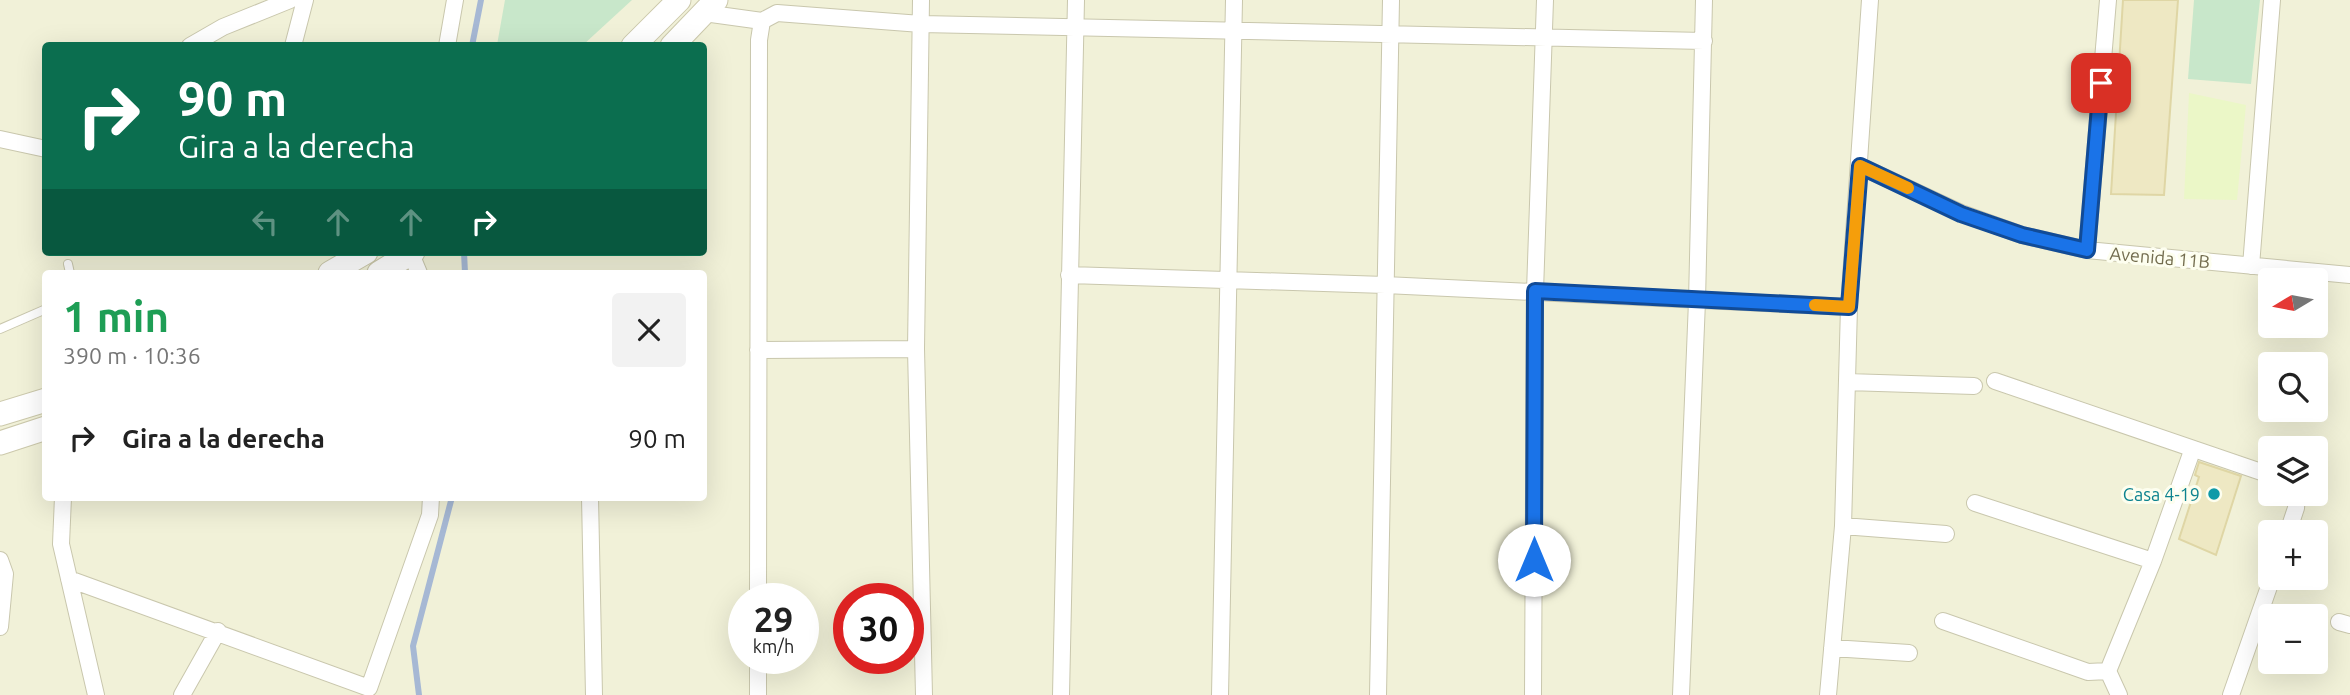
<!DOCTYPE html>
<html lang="es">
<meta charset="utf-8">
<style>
:root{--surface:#fff;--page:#f2f2f2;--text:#222;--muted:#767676}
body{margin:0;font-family:Ubuntu,sans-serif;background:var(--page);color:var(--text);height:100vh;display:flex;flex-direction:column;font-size:26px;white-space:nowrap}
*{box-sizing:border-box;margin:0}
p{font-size:23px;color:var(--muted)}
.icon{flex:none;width:38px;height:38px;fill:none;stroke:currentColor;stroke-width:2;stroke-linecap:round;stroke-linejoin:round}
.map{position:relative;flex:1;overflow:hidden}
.drawer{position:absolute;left:42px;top:270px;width:665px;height:231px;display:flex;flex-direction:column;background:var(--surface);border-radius:7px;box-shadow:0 7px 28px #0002}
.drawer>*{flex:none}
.hud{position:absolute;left:42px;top:42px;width:665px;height:214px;border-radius:7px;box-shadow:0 7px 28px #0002;background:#0b6e4f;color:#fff;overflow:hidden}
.needle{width:46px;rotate:260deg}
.buttons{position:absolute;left:2258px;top:268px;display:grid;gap:14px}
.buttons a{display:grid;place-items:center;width:70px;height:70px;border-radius:7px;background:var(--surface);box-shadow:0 7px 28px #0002;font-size:35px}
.speed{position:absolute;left:728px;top:583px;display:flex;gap:14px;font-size:35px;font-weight:700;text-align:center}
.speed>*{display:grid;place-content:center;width:91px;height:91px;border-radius:50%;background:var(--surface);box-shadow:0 7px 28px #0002;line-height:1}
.speed small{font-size:18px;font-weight:400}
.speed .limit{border:10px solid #d22;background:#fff;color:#111}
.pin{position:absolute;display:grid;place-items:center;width:60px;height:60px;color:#fff;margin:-30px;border-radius:14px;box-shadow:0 4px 10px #0006}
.me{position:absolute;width:77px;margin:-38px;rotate:0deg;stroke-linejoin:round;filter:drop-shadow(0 0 5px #0008)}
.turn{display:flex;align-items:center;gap:24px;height:147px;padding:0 21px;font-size:32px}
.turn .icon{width:91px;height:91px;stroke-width:2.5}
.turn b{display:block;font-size:49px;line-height:60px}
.lanes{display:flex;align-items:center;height:66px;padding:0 21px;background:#0003;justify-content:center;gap:35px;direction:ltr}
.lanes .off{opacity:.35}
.round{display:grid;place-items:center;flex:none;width:74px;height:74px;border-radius:7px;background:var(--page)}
.summary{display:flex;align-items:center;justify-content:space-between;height:119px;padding:0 21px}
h1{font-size:42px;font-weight:600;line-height:52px;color:#1e9e55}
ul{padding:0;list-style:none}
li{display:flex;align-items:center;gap:21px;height:98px;padding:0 21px}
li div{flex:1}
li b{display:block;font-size:26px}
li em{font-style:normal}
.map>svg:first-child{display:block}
.residential{fill:#f1f1d8;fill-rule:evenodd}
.green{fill:#c8e7ca}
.sand{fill:#ebf7c7}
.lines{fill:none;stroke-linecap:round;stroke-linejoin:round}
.stream{stroke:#a6b8d4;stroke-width:6}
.building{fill:#eee8c3;stroke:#dfd6a5;stroke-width:2}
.lane-casing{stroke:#c9c7ad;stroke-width:10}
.street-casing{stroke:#c9c7ad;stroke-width:18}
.secondary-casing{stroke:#ccc9ac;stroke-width:25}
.lane{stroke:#fff;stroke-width:8}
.street{stroke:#fff;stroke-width:16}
.secondary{stroke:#fff;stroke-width:23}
.route-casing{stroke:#114b97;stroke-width:18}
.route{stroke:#1a73e8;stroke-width:12}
.slow{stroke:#f59e0b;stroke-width:12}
.culture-dot{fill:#0f9aa8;stroke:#fdfeef;stroke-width:2.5}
.labels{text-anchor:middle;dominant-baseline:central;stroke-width:6;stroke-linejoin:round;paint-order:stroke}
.street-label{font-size:18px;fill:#736d4f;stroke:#fdfeef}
.culture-label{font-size:18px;fill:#0d838f;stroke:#fdfeef;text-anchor:end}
</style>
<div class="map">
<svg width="2350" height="695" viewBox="0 0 2350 695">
<rect width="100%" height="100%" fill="#f9fbe9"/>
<path class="residential" d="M0 0H2350V695H0ZM46 46H704V252H46ZM46 273H704V497H46ZM2270 280H2315V326H2270ZM2270 364H2315V410H2270ZM2270 448H2315V494H2270ZM2270 532H2315V578H2270ZM744 598H803V658H744ZM849 598H908V658H849ZM2270 616H2315V662H2270Z"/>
<path class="green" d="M505 0H632L583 45H497Z
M2194 0H2260L2251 84 2188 79Z"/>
<path class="sand" d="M2189 93 2246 105 2237 200 2184 199Z"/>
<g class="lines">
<path class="stream" d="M472 46 481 0
M464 252 465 273
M419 695 413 646 452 497"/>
</g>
<path class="building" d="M2123 0H2178L2164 195 2111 194Z
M2199 462 2241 476 2216 555 2179 539 2199 477 2195 475Z"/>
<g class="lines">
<defs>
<path id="lane" d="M68 264 70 273
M0 329 46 309"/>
<path id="street" d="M921 0 916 349 924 695
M704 13 762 21 777 13 921 24 1704 41
M190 46 223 27 290 0
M293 46 305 0
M447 46 455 0
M0 139 46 149
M1860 166 1961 213 2022 235 2087 250 2350 275
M2087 250 2108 0
M411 254 419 273
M2251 266 2272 0
M1069 275 1385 285 1849 307
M758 350 916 349
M1995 381 2270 475
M1847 382 1974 386
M63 497 61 544 96 695
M590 497 594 695
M1975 503 2153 561
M1843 526 1946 534
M2288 532 2296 508 2297 494
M0 560 5 574 0 627
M69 579 369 688 430 515 431 497
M758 598 759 40 762 21
M1943 621 2088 672 2108 671 2119 695
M2339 622 2350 625
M1832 648 1909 653
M758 658V695
M2108 671 2153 561 2192 451
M182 695 218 631
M1061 695 1076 0
M1220 695 1234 0
M1378 695 1391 0
M1533 695 1535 291 1545 0
M1681 695 1697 301 1704 0
M1828 695 1843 526 1849 307 1870 0
M2231 695 2272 578"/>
<path id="secondary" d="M633 46 679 0
M672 46 716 0
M330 273 366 252
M379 273 413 252
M0 414 46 400
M0 443 46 428"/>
</defs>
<use href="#lane" class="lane-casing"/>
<use href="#street" class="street-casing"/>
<use href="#secondary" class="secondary-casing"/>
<use href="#lane" class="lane"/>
<use href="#street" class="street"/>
<use href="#secondary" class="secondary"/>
</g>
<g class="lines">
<defs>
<path id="route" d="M1534 560 1535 291 1849 307 1860 166 1961 214 2022 235 2087 250 2101 83"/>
</defs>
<use href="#route" class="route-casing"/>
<use href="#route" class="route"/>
<path class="slow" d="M1815 305 1849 307 1860 166 1908 188"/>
</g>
<circle class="culture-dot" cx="2214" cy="494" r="7"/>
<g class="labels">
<g class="street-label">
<text transform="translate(2160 257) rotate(5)">Avenida 11B</text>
</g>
<g class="culture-label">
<text x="2200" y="494">Casa 4-19</text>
</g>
</g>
</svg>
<div class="buttons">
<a><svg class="needle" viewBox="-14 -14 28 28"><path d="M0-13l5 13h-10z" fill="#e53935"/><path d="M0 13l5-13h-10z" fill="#767676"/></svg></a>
<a><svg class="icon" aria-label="search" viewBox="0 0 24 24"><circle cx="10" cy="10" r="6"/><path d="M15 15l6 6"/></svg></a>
<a><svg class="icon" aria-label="layers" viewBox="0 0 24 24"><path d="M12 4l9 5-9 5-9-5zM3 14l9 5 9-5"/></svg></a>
<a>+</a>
<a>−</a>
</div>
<div class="speed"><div>29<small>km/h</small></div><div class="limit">30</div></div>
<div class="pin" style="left:2101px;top:83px;background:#d93025"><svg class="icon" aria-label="arrive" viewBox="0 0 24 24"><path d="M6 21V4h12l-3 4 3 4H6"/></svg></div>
<svg class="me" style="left:1534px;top:560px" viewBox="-20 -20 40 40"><circle r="19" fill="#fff"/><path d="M0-13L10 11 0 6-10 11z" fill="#1a73e8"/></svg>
<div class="hud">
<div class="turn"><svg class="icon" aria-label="right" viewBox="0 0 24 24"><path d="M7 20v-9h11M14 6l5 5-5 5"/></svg><div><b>90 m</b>Gira a la derecha</div></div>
<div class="lanes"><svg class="icon off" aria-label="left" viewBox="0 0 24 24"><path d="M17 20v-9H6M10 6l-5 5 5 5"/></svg><svg class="icon off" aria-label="ahead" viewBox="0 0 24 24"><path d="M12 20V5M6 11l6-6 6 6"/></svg><svg class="icon off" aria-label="ahead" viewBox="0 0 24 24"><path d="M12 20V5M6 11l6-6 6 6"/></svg><svg class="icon" aria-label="right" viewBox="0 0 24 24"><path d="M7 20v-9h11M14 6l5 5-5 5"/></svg></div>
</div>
<section class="drawer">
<div class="summary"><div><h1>1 min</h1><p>390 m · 10:36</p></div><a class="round"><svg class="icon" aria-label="close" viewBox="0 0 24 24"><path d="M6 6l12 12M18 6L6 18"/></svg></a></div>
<ul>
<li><svg class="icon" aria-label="right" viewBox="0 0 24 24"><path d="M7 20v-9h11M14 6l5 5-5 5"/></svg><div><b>Gira a la derecha</b></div><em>90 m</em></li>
</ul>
</section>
</div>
